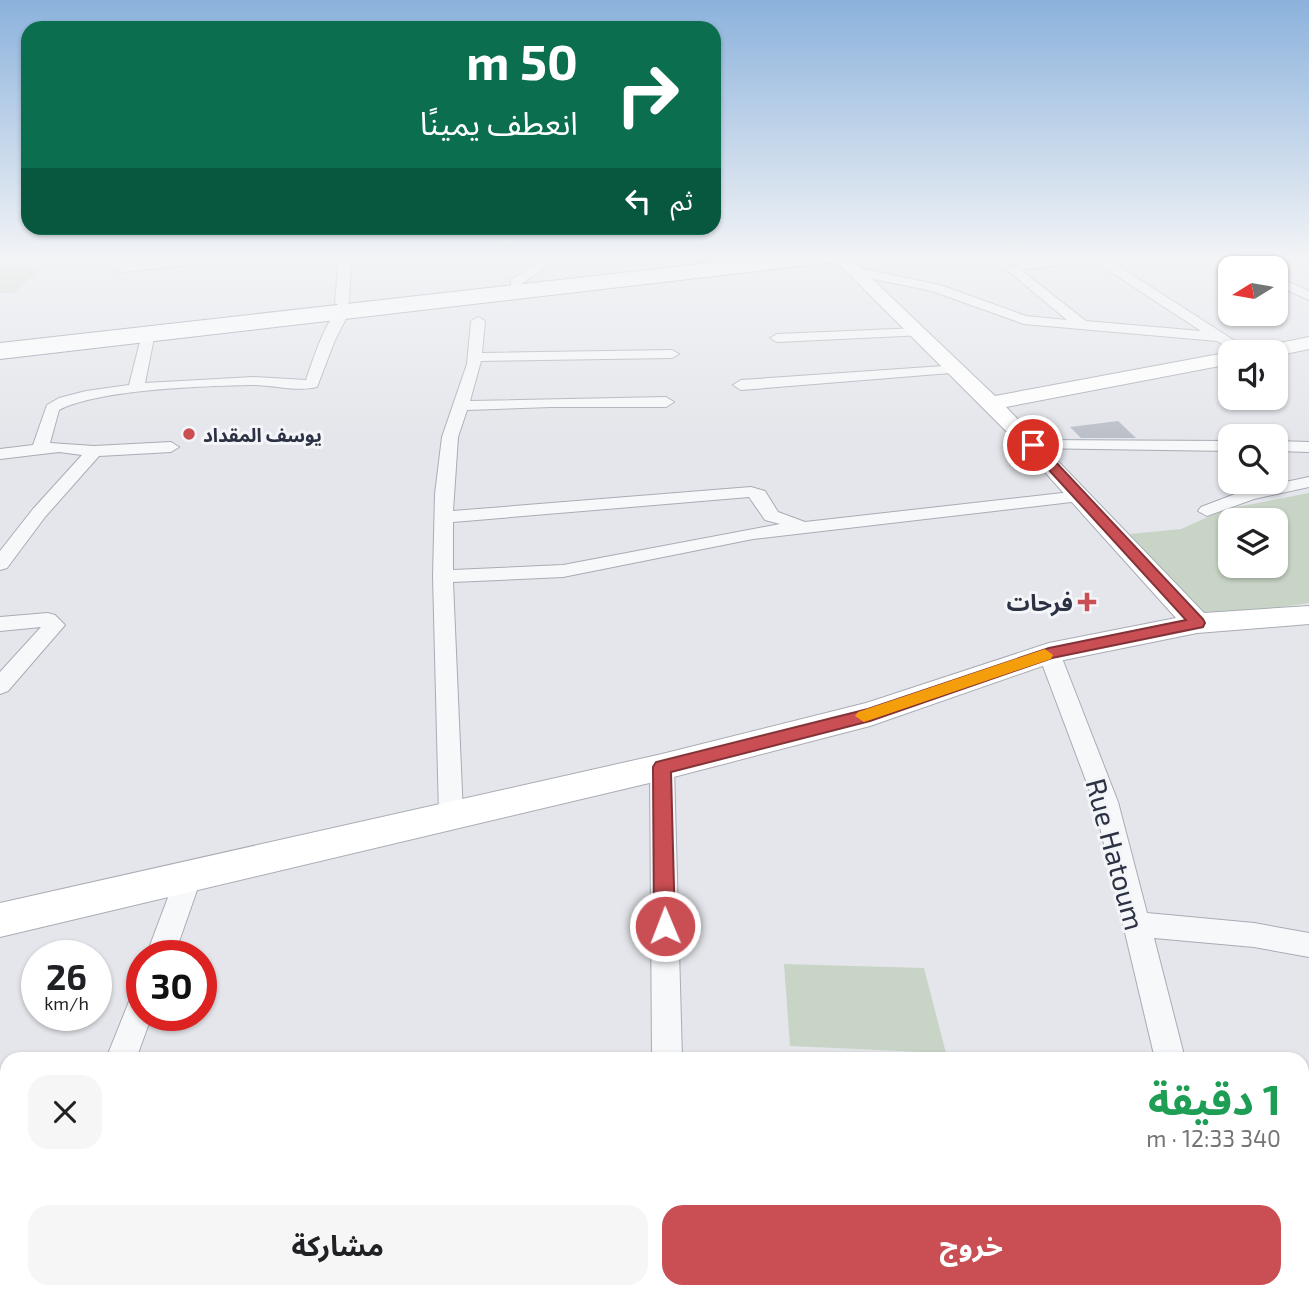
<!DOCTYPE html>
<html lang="ar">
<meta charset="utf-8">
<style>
:root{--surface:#fff;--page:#f6f6f6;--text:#202124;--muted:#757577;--accent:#ca4f54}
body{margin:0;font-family:"Exo 2","Noto Sans Arabic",sans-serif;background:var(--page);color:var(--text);direction:rtl;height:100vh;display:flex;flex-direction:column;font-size:26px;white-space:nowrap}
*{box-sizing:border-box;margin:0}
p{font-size:23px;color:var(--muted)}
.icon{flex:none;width:38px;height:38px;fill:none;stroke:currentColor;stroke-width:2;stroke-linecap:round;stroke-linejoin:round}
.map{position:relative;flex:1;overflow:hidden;direction:ltr}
.panel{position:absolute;left:0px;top:1052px;width:1309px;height:247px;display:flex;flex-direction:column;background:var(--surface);border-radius:21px 21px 0 0;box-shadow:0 2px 5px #0004;direction:rtl}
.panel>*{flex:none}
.banner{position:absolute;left:21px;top:21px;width:700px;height:214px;border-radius:21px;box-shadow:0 2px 5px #0004;direction:rtl;background:#0b6e4f;color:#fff;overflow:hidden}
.needle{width:46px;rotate:259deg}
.fabs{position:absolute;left:1218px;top:256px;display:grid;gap:14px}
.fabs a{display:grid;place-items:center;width:70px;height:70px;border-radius:14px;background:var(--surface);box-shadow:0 2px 5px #0004;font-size:35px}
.speed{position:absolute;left:21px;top:940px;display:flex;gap:14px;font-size:35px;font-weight:700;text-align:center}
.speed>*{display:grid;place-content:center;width:91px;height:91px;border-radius:50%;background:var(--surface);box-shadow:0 2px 5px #0004;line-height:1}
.speed small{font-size:18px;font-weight:400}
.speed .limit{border:10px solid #d22;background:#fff;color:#111}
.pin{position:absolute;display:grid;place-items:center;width:60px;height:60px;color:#fff;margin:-30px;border:4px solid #fff;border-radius:50%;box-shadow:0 2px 7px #0007}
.me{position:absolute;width:77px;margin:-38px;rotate:359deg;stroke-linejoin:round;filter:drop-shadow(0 0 5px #0008)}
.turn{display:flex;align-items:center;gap:24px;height:147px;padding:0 28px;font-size:32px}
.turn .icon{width:91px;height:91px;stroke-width:2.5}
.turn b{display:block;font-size:49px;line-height:60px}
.then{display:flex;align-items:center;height:66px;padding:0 28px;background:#0003;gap:14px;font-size:26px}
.round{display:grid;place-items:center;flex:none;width:74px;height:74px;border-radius:21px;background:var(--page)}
.head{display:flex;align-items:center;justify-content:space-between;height:119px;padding:0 28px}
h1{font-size:42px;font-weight:700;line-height:52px;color:#1e9e55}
.cta{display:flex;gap:14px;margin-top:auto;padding:14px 28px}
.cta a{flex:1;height:80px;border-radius:21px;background:var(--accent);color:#fff;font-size:28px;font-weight:700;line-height:80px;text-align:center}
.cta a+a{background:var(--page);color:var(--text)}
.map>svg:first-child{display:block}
.green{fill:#c8d5c6;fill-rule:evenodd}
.building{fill:#bbbfc8}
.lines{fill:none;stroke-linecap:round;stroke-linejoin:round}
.street-casing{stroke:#a9acb5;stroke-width:2}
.secondary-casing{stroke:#a9acb5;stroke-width:2}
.highway-casing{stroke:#8c92a2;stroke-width:2}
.street{fill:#f7f8fa;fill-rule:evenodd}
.secondary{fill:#fff;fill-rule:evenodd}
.highway{fill:#fff;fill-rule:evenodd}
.route{fill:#ca4f54;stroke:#833337;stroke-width:2}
.slow{fill:#f59e0b}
.poi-dot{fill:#ca4f54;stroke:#f4f5f9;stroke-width:2.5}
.labels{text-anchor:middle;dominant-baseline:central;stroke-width:6;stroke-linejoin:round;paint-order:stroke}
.far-poi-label{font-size:19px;font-weight:bold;fill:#2c3243;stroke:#f4f5f9;text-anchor:start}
.poi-label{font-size:23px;font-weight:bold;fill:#2c3243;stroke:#f4f5f9;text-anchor:end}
.near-street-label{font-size:28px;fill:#2c3243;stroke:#f4f5f9}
</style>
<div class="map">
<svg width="1309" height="1297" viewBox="0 0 1309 1297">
<rect width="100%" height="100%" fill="#e4e6eb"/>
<path class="green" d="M0 256H37L27 264 41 269 14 293H0Z
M1309 493V603L1204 618 1130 534 1181 529 1226 509ZM1230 520H1276V565H1230Z
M784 964 924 968 946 1053 790 1046Z"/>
<path class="building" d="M1118 421 1136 438H1081L1070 427Z"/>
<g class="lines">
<defs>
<path id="street" d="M106 256H118L115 261 121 264 208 256H246L240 260 120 272 102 263Z
M339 256H400L394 260 351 262 349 303 342 307 335 303Z
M548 256H561L519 286H511V280Z
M709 256H721L722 259 716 263 712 262Z
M1079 256H1103L1252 352H1235L1217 341 1024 324 932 291 854 275 848 271 854 267 940 285 1026 316 1067 320 1007 270 1020 262ZM1094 261 1201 331 1086 321 1021 270Z
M1276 276 1309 291V300L1276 285Z
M343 307 350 311 335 340 317 387C296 392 274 385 252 385 205 386 99 389 59 410L50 443 94 446 171 442 179 447 171 452 99 456 45 517 7 568 0 570V551L33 509 82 455 59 452 0 459V449L33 445 47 405 59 398 86 391 129 385 143 330 148 329 155 333 145 383 253 377 306 380C312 363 327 313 343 307Z
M478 317 485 321 482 353 672 350 679 354 672 358 481 361 470 401 666 397 674 402 666 407H551L467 410 458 437 453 511 751 487 765 491 778 512 805 522 1080 491 1089 496 1080 501 753 539 563 577 453 582 463 815 460 822 451 825 442 822 439 815 433 576 435 494 442 437 467 364 471 321ZM749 497 765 520 780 524 563 565 453 570V522Z
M919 328 924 329V335L777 342 770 338 777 334Z
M958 365 965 369 963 372 741 390 733 385 741 380Z
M1033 440 1230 441V451L1027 448 1025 445 1027 442Z
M1276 441 1309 442V452L1276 451Z
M1309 477V487L1254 499 1207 516 1198 511 1201 507 1243 491Z
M48 613 55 615 65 625 8 691 0 694V672L41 627 0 631V617Z
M1049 646 1056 648 1060 653 1118 802 1147 913 1254 923 1309 933V957L1254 947 1154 938 1185 1059H1155L1094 802 1038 653 1042 648Z
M662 758 670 761 674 767 682 1059H652L650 767 654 761Z
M189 865 198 868 202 876 174 956H146L176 876 180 868Z
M142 990V1015H152L136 1059H106L132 994Z
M7 1216V1250L0 1253V1219Z
M579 1292H615L614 1297H578Z
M1214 1292H1250L1251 1297H1215Z"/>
<path id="secondary" d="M831 256H848L995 396 1230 352V364L1006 407 1204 613 1309 606V624L1197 633 1054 662 870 726 662 780 0 937V903L662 754 866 703 1049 643 1176 618 1025 450Z
M1309 337V349L1276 356V352H1253L1256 348Z"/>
<path id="highway" d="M772 256H837L834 261 826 263 0 359V343Z"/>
</defs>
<use href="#street" class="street-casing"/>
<use href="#secondary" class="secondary-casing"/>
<use href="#highway" class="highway-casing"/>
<use href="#street" class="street"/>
<use href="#secondary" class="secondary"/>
<use href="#highway" class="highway"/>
</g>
<linearGradient id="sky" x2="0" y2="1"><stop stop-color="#8bb2dc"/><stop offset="0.59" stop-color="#f3f4f6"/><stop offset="1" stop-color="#f3f4f6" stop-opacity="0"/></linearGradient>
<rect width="1309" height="437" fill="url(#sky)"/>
<path class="route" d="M1033 441 1037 442 1203 619 1205 623 1203 627 1052 658 870 721 671 772 675 926 672 933 665 935 657 933 654 926 653 767 656 762 868 709 1049 648 1186 620 1028 447V442Z"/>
<path class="slow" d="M1045 649 1053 655 1051 659 864 722 855 716 858 712Z"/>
<g class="poi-dot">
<circle cx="189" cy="434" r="7"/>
<path d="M1083.5 591.5h7v7h7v7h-7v7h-7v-7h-7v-7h7z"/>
</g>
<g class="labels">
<g class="far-poi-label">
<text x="203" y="434">يوسف المقداد</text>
</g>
<g class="poi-label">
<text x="1073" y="602">فرحات</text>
</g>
<g class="near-street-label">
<text transform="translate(1116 854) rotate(75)">Rue Hatoum</text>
</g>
</g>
</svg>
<div class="fabs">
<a><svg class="needle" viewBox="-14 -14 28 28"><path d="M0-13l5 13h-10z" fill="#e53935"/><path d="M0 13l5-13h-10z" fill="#757577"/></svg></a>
<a><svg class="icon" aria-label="sound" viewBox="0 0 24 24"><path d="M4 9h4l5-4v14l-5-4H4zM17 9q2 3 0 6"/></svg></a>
<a><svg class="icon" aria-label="search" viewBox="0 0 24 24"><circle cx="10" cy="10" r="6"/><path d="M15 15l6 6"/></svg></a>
<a><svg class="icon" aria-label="layers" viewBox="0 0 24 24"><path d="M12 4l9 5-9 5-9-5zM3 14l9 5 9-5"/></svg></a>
</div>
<div class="speed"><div>26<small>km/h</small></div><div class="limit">30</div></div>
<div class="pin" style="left:1033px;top:445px;background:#d93025"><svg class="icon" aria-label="arrive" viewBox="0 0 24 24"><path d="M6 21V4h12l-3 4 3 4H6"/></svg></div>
<svg class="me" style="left:665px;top:926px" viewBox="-20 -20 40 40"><circle r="17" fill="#ca4f54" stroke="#fff" stroke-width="3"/><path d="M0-11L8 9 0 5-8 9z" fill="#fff"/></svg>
<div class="banner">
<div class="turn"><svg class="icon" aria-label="right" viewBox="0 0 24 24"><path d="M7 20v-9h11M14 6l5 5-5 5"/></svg><div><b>50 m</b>انعطف يمينًا</div></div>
<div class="then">ثم<svg class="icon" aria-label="left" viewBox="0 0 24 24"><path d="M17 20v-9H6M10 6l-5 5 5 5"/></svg></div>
</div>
<section class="panel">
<div class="head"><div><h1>1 دقيقة</h1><p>340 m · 12:33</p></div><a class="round"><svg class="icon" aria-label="close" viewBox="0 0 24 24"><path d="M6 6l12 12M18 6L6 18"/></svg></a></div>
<div class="cta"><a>خروج</a><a>مشاركة</a></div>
</section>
</div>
